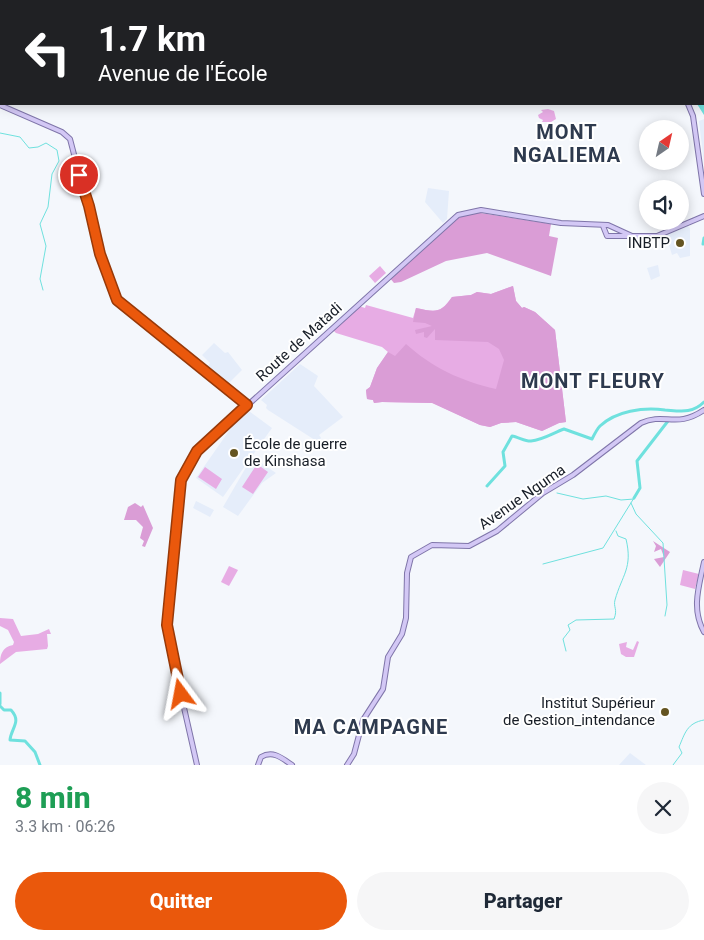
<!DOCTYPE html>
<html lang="fr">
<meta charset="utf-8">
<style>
:root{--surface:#fff;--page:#f6f6f7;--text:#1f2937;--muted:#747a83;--accent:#ea580c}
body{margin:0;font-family:Roboto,sans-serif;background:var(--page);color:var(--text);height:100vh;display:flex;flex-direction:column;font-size:19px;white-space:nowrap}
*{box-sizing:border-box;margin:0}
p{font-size:16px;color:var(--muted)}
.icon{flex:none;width:28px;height:28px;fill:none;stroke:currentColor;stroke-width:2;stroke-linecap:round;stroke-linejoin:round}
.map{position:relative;height:765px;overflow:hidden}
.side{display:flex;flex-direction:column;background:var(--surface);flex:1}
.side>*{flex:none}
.hud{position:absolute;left:0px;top:0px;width:705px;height:105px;box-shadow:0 2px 12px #0003;background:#202124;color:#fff;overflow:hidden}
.needle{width:32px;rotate:34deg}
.controls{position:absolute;left:639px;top:120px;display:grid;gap:10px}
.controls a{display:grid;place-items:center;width:50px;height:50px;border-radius:50%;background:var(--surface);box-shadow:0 2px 12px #0003;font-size:25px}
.pin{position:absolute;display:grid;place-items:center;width:42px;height:42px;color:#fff;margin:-21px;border:2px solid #fff;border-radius:50%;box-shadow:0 1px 5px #0007}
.me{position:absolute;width:55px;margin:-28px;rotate:347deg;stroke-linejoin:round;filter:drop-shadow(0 0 4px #0008)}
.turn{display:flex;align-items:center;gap:18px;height:105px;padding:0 15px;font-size:22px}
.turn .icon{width:65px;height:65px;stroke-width:2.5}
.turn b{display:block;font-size:35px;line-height:42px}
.round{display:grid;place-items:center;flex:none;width:52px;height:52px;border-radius:26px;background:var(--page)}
.headline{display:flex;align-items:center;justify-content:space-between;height:85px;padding:0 15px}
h1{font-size:30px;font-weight:800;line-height:38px;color:#1e9e55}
.cta{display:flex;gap:10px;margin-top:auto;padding:10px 15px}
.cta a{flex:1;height:58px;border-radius:30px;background:var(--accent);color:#fff;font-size:20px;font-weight:800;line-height:58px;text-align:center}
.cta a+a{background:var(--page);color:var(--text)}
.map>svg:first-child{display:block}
.built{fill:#e5edfa}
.green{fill:#e7ace4}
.forest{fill:#da9dd6}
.water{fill:#6fe1de}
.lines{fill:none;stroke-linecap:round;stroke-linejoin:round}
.stream{stroke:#6fe1de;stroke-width:1}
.river{stroke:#6fe1de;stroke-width:3}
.major-casing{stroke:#7f75a9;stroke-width:6}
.major{stroke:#d3c8f5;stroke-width:4}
.route-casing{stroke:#983908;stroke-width:12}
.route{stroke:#ea580c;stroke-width:9}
.poi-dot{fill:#645421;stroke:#fff;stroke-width:2}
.labels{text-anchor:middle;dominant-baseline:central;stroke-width:4;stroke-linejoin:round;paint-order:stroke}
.poi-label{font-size:15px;fill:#181e27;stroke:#fff;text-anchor:end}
.street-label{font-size:15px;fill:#181e27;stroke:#fff}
.district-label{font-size:20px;font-weight:bold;letter-spacing:1px;fill:#2e3a4e;stroke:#fff}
</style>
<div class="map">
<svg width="704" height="765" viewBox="0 0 704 765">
<rect width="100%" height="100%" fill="#f4f7fc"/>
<path class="built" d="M704 119V164L699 121Z
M428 188 449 191 447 219 443 223 425 202Z
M688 226 690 228V256L680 258 677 253 672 255 666 235Z
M658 265 660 276 651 280 647 268Z
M214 343 225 353 228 352 242 370 226 386 205 369 210 363 202 355Z
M300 364 318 376 314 386 343 417 319 435 321 438 318 442 268 410 266 408 267 405 261 400Z
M245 408 272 428 223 497 196 478 231 428 228 425Z
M252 457 276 473 262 483 238 516 223 507Z
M196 501 214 510 210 517 193 508Z
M630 753 646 765H619Z"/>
<path class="green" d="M548 109 554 111 556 119 551 122H542L543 120 539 118 538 115 543 112 541 110Z
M380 266 386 273 375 283 369 276Z
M513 286 516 301 522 308 524 307 535 312 555 330 566 422 559 423 542 431 516 422 501 423 490 427 480 425 433 403 382 402 374 403 373 400 367 399 366 390 370 387 377 368 388 352 382 347 336 333 333 330 359 306 365 308 366 305 413 318 416 308C435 312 440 314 452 297L471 295 477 292 491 294Z
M257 464 268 472 253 494 242 487Z
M205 467 222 479 216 489 198 477Z
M229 566 238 570 229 586 221 582Z
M683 570 699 574 695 589 680 585Z
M0 618 13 619 21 636 38 634 49 629 51 634H47L48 646 47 649 16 652 0 664C0 655 2 647 13 645L14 642 8 630 0 626Z
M637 641 639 642 634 657H626L621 654 619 644 627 642 626 647 633 650Z"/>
<path class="forest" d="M474 212 551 224 549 236 558 238 551 276 487 253 446 261 401 282 394 283 389 277C413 256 443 219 474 212Z
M513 286 516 301 522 308 524 307 535 312 555 330 566 422 559 423 542 431 516 422 501 423 490 427 480 425 432 403 382 402 374 403 373 400 367 399 366 390 370 387 377 368 388 352 395 356 406 344C433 368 461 381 496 389L504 360 499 349 488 342 435 340V329L427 338 424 337V332L416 334 415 330 432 326 425 323 413 322 416 308C435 312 441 314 452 297L471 295 477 292 491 294Z
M135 503 141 507 143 505 153 528 145 547 142 546 144 541 140 538 143 527 136 520H124L128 507Z
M653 541 670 552 660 567 654 559 664 557 661 549 654 552 656 546Z"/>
<path class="water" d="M233 0H441L233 1Z
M485 0H704V115L697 104H704V1Z"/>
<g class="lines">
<path class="stream" d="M0 133 20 137 29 148 38 147 46 143 57 150 59 161 52 174 48 207 40 224 46 246 40 279 43 290
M557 493 583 499 606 496 621 500 634 499
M631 503 636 514 663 543 667 605 665 616
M543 564 603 548 634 498
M566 651 563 639 570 630 568 625 576 620 614 619C618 609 613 607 615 600 622 575 633 568 626 539L618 536 616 531
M673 765 682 753 679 747C685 733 687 723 704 720"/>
<path class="river" d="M703 244 704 238
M487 486 505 466 503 452 512 436C518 437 527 442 531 441 543 440 553 433 564 429L592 439C594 435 597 429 600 426 616 411 643 407 665 410 680 411 692 414 704 402
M634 498 640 488 637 461 668 421
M0 693V704
M0 706 4 710H11C22 722 11 728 10 740L25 741 35 752 40 765"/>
<defs>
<path id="major" d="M219 0 221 1
M473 0 477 1
M46 1 47 0
M457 1 460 0
M0 46 1 44
M688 104 693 116 704 194
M0 105 62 132 70 139 100 254 116 298 247 405
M603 226 607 236H657L704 216
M704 562C699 586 691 609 704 632
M197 765 170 646 167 625 179 493 186 468 197 451 458 215 481 210 561 223 608 225 632 236
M258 765 261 757C273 750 282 758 292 765
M347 765 354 754 363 720 383 689 388 657 402 634 406 618 407 573 411 557 432 545 469 546 497 531 543 493 573 475 641 423C665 412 676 429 704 410"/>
</defs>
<use href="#major" class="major-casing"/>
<use href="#major" class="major"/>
</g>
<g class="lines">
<defs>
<path id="route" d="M79 175 89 206 100 254 117 300 247 405 197 451 181 480 167 625 181 694"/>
</defs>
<use href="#route" class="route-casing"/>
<use href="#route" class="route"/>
</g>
<g class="poi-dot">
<circle cx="680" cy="243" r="5"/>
<circle cx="234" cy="453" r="5"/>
<circle cx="665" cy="712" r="5"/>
</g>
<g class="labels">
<g class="poi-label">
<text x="670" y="243">INBTP</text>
<text x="244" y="444" text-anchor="start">École de guerre<tspan x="244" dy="17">de Kinshasa</tspan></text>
<text x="655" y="703">Institut Supérieur<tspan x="655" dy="17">de Gestion_intendance</tspan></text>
</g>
<g class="street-label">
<text transform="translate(299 342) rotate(-42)">Route de Matadi</text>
<text transform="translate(522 497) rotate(-35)">Avenue Nguma</text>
</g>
<g class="district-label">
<text x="567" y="132">MONT<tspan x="567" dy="23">NGALIEMA</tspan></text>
<text x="593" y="381">MONT FLEURY</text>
<text x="371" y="727">MA CAMPAGNE</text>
</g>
</g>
</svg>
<div class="controls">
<a><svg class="needle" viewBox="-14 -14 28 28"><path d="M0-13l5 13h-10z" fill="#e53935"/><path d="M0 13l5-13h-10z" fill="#747a83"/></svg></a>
<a><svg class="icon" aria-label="sound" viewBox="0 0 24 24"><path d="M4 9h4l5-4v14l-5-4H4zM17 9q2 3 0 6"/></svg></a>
</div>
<div class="pin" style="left:79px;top:175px;background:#d93025"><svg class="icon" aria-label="arrive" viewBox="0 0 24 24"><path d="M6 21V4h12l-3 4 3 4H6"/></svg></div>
<svg class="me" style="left:181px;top:694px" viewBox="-20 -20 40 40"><path d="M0-17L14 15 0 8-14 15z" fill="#ea580c" stroke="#fff" stroke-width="4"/></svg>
<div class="hud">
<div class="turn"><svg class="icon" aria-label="left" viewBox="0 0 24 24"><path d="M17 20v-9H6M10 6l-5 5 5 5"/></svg><div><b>1.7 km</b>Avenue de l'École</div></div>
</div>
</div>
<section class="side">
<div class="headline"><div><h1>8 min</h1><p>3.3 km · 06:26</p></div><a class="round"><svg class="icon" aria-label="close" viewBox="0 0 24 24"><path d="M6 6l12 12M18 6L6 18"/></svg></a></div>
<div class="cta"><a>Quitter</a><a>Partager</a></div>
</section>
